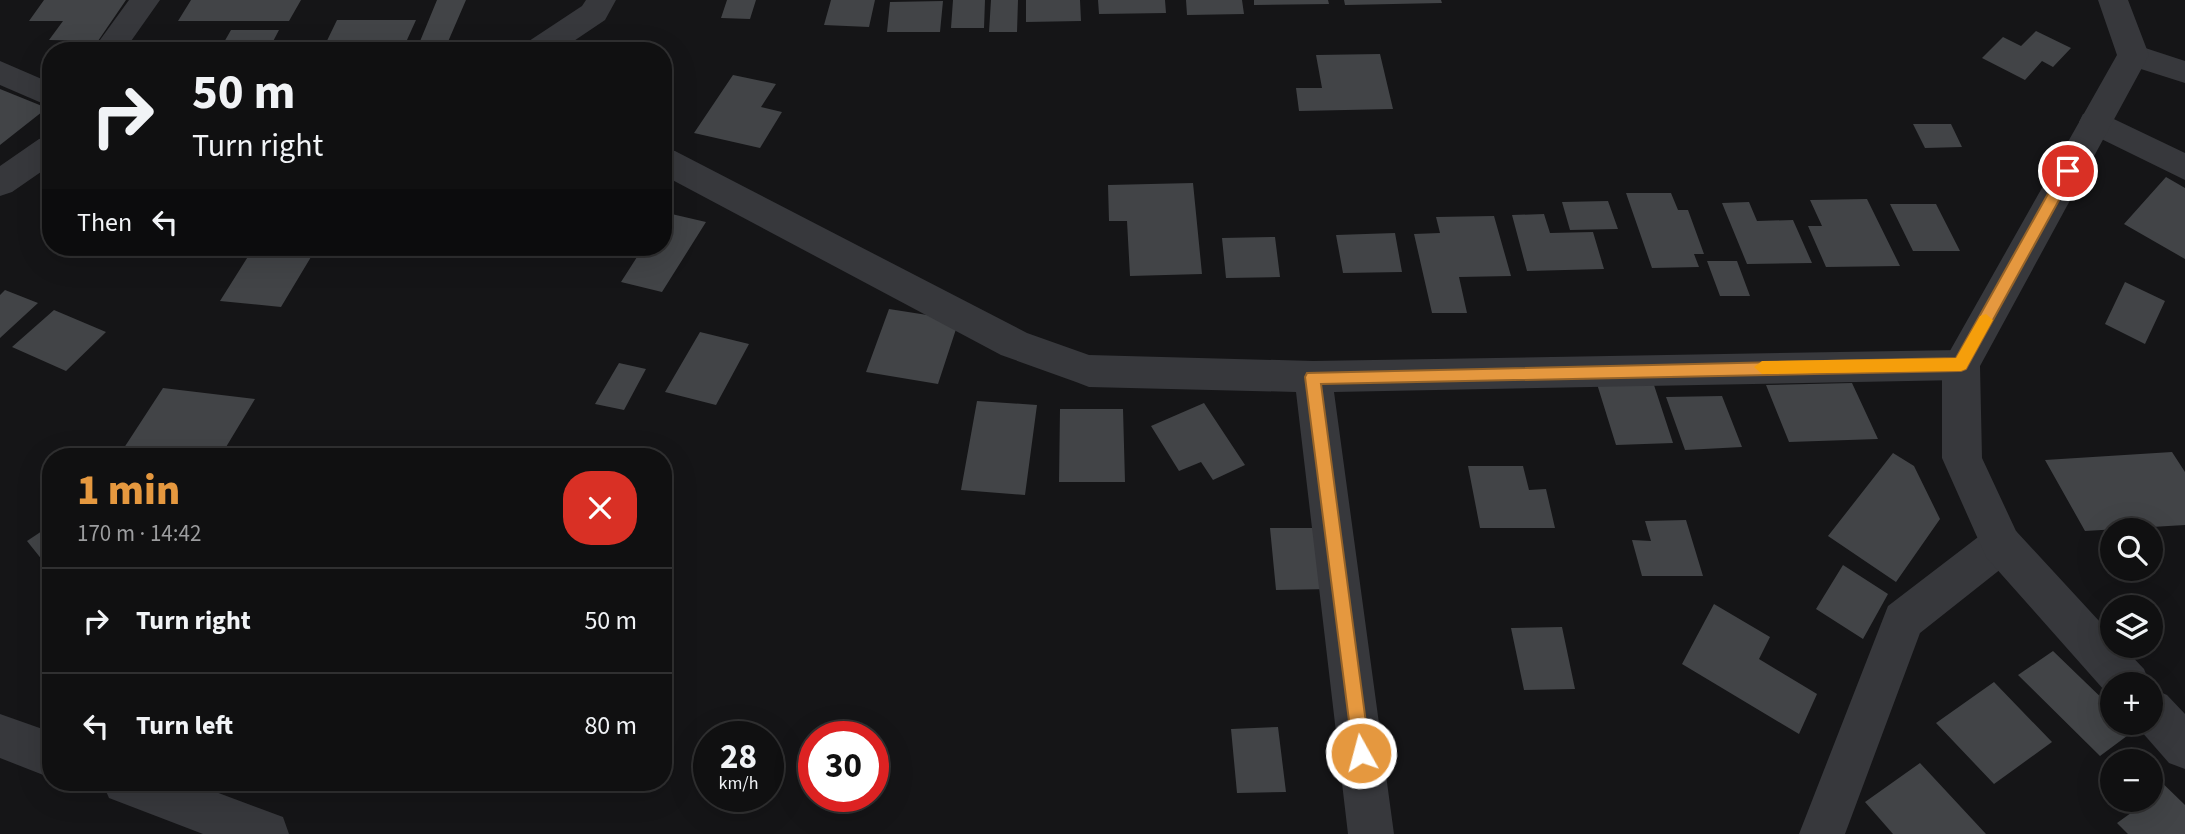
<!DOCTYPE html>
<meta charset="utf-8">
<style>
:root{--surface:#101011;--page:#19191a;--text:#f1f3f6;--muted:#9c9d9f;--line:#303031;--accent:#e5983f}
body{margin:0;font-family:"Source Sans 3",sans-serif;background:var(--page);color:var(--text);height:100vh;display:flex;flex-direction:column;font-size:26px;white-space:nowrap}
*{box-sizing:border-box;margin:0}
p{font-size:23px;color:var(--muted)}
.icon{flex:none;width:38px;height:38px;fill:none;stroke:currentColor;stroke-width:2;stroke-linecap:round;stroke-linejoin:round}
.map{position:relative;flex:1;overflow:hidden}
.details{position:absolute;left:42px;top:448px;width:630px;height:343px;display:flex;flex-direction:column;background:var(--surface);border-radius:28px;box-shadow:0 7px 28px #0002,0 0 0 2px var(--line)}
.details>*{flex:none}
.banner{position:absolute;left:42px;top:42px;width:630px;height:214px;border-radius:28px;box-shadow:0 7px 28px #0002,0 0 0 2px var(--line);background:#101011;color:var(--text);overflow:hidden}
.fabs{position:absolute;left:2100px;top:518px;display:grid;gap:14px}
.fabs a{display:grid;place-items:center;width:63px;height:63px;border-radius:50%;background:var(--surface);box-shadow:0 7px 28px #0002,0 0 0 2px var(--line);font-size:35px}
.speed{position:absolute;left:693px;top:721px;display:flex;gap:14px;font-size:35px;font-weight:700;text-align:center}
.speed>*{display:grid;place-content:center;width:91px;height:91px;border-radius:50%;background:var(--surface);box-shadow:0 7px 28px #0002,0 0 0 2px var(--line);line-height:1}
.speed small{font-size:18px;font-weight:400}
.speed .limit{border:10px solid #d22;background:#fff;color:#111}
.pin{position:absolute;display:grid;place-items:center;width:60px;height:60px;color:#fff;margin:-30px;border:4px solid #fff;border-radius:50%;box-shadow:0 2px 7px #0007}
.me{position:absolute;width:77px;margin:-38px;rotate:353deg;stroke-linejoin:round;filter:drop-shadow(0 0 5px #0008)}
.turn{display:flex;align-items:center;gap:24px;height:147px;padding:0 35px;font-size:32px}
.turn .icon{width:91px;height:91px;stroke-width:2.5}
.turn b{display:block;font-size:49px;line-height:60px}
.then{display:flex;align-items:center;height:66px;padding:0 35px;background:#0003;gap:14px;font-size:26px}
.round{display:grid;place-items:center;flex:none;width:74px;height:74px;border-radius:28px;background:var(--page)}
.summary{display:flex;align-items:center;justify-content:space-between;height:119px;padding:0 35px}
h1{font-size:42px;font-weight:800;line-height:52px;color:var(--accent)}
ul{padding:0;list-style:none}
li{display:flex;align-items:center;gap:21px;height:105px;padding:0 35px;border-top:2px solid var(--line)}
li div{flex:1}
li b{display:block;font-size:26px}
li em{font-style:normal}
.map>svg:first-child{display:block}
.building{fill:#424447}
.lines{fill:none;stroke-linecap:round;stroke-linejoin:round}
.minor{fill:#37383c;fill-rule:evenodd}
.tertiary{fill:#37383c;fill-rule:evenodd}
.route{fill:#e5983f;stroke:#956329;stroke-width:2}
.slow{fill:#f59e0b}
</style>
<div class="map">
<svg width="2185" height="834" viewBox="0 0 2185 834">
<rect width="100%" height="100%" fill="#151517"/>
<path class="building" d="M44 0H126L98 41 49 40 63 21H29Z
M191 0H301L289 21H178Z
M437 0H466L444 51H416Z
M727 0H756L750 19 721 18Z
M831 0H875L869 27 824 25Z
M953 0H985L984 28H951Z
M991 0H1018L1017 32H989Z
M1026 0H1080L1081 21 1026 22Z
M1098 0H1165L1166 13 1099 14Z
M1186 0H1242L1244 14 1187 15Z
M1254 0H1328L1329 4 1254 5Z
M1344 0H1441L1442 3 1345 5Z
M943 1 940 32H887L890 2Z
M337 20H416L402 51H322Z
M231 30H279L268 51H219Z
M2036 31 2071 48 2053 67 2042 61 2025 80 1982 58 2003 37 2021 46Z
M1380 54 1393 109 1299 111 1296 88H1322L1316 55Z
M733 75 776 84 761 107 782 112 760 148 694 133Z
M0 89 47 108 0 145Z
M1913 124H1951L1962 147 1925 148Z
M2166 177 2185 188V259L2124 224Z
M1193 183 1202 274 1130 276 1127 221H1109L1108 185Z
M1626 193H1671L1678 210H1688L1704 254H1694L1699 267 1652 268Z
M1867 199 1900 266 1826 267 1808 226H1822L1810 200Z
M1608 201 1618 229 1570 230 1562 202Z
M1749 202 1757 221 1793 220 1812 263 1747 264 1722 203Z
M1890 204H1936L1960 251H1913Z
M663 212 706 222 662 292 621 282 637 257 600 247H663Z
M1544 214 1550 233 1593 232 1604 269 1527 271 1512 215Z
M1494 216 1511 276 1459 277 1467 313H1432L1414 234 1440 233 1436 217Z
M1395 233 1402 272 1343 273 1336 235Z
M1275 237 1280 277 1226 278 1222 238Z
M254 247H317L281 307 220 301Z
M1707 261H1737L1750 296H1720Z
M2125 282 2165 301 2145 344 2105 324Z
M5 290 38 303 0 338V295Z
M889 309 959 320 938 384 866 372Z
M54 310 106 332 66 371 12 347Z
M700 332 749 344 716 405 665 392Z
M619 363 646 369 624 410 595 404Z
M1653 382 1673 443 1616 445 1597 384Z
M1852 383 1878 439 1789 442 1766 385Z
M163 388 255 399 220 457H144L120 454Z
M1722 396 1742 447 1685 450 1666 397Z
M977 401 1037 405 1025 495 961 490Z
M1204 403 1245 465 1213 480 1201 462 1179 471 1151 426Z
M1060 409H1123L1125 482H1059Z
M2172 452 2185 472V525L2085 531 2045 460Z
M1893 453 1914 466 1940 519 1896 582 1828 536Z
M1468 466H1523L1529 490 1546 489 1555 528H1480Z
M1686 520 1703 576H1642L1632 540 1651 541 1645 521Z
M51 525V571L27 541Z
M1270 528H1325L1332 589 1276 590Z
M1843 565 1888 594 1863 639 1816 609Z
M1714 604 1770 637 1759 659 1817 694 1799 734 1682 664Z
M1562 627 1575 689 1524 690 1511 628Z
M2053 651 2112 708V723H2127L2135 730 2100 756 2018 675Z
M1994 682 2052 742 1994 784 1936 723Z
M1278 727 1286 792 1237 793 1231 729Z
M1920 763 1986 834H1893L1865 802Z
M2151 772 2185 805V834H2128L2117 823 2142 805 2137 800H2151Z"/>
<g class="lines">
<path class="minor" d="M129 0H160L124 51H92Z
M2133 44 2185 61V83L2122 63 2117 55 2122 47Z
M0 61 51 83V107L0 85Z
M2095 110 2185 153V180L2083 130 2079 122 2083 114Z
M663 148 675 151 1027 333 1089 355 1313 361 1961 350 1974 354 1980 365 1974 376 1961 380 1334 392 1394 834H1348L1296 392 1089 387 1076 382 1001 355 663 175Z
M2001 525 2016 531 2022 544 2016 557 1920 633 1845 834H1799L1888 606 1986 531Z
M0 714 51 732V778L0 758Z
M102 782H189L283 817 289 834H203L109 798Z"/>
<path class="tertiary" d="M586 0H616L605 20 559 51H522L526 43 582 6Z
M2098 0H2128L2149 55 1980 366 1982 458 2016 531 2112 635V646H2122L2144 669 2150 684H2112V699L1986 557 1942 458V365L2117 55Z
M51 136V165L12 192 0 196V166L39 139Z
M2151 688 2167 695 2185 714V769L2169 763 2134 723H2151Z"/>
</g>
<path class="route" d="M2068 166 2075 171 1966 369 1961 371 1321 384 1370 753 1367 760 1361 763 1354 760 1305 377 1307 373 1956 358 2063 167Z"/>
<path class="slow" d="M1986 314 1993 320 1966 369 1961 371 1762 374 1754 367 1762 361 1956 358 1980 316Z"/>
</svg>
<div class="fabs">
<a><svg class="icon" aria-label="search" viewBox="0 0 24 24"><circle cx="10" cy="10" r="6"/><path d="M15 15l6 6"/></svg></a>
<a><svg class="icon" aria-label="layers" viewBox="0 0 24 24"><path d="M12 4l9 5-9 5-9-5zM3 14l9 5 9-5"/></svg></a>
<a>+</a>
<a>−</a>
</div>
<div class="speed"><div>28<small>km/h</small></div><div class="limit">30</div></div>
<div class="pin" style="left:2068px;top:171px;background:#d93025"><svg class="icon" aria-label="arrive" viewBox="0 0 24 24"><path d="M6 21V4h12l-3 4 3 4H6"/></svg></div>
<svg class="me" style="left:1361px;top:753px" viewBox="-20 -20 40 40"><circle r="17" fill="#e5983f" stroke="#fff" stroke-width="3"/><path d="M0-11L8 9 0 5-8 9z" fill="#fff"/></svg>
<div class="banner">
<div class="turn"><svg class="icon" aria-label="right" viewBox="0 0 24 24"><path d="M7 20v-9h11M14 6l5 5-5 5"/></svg><div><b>50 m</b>Turn right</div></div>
<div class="then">Then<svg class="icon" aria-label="left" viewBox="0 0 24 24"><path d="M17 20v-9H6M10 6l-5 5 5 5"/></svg></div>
</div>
<section class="details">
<div class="summary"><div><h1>1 min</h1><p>170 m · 14:42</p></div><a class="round" style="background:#d93025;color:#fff"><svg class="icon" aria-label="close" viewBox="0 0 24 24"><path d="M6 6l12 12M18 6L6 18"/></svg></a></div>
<ul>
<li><svg class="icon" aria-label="right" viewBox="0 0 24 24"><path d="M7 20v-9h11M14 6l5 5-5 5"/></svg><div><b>Turn right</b></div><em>50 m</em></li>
<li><svg class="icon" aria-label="left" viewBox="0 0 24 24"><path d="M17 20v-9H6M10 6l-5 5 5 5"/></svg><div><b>Turn left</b></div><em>80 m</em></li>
</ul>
</section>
</div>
